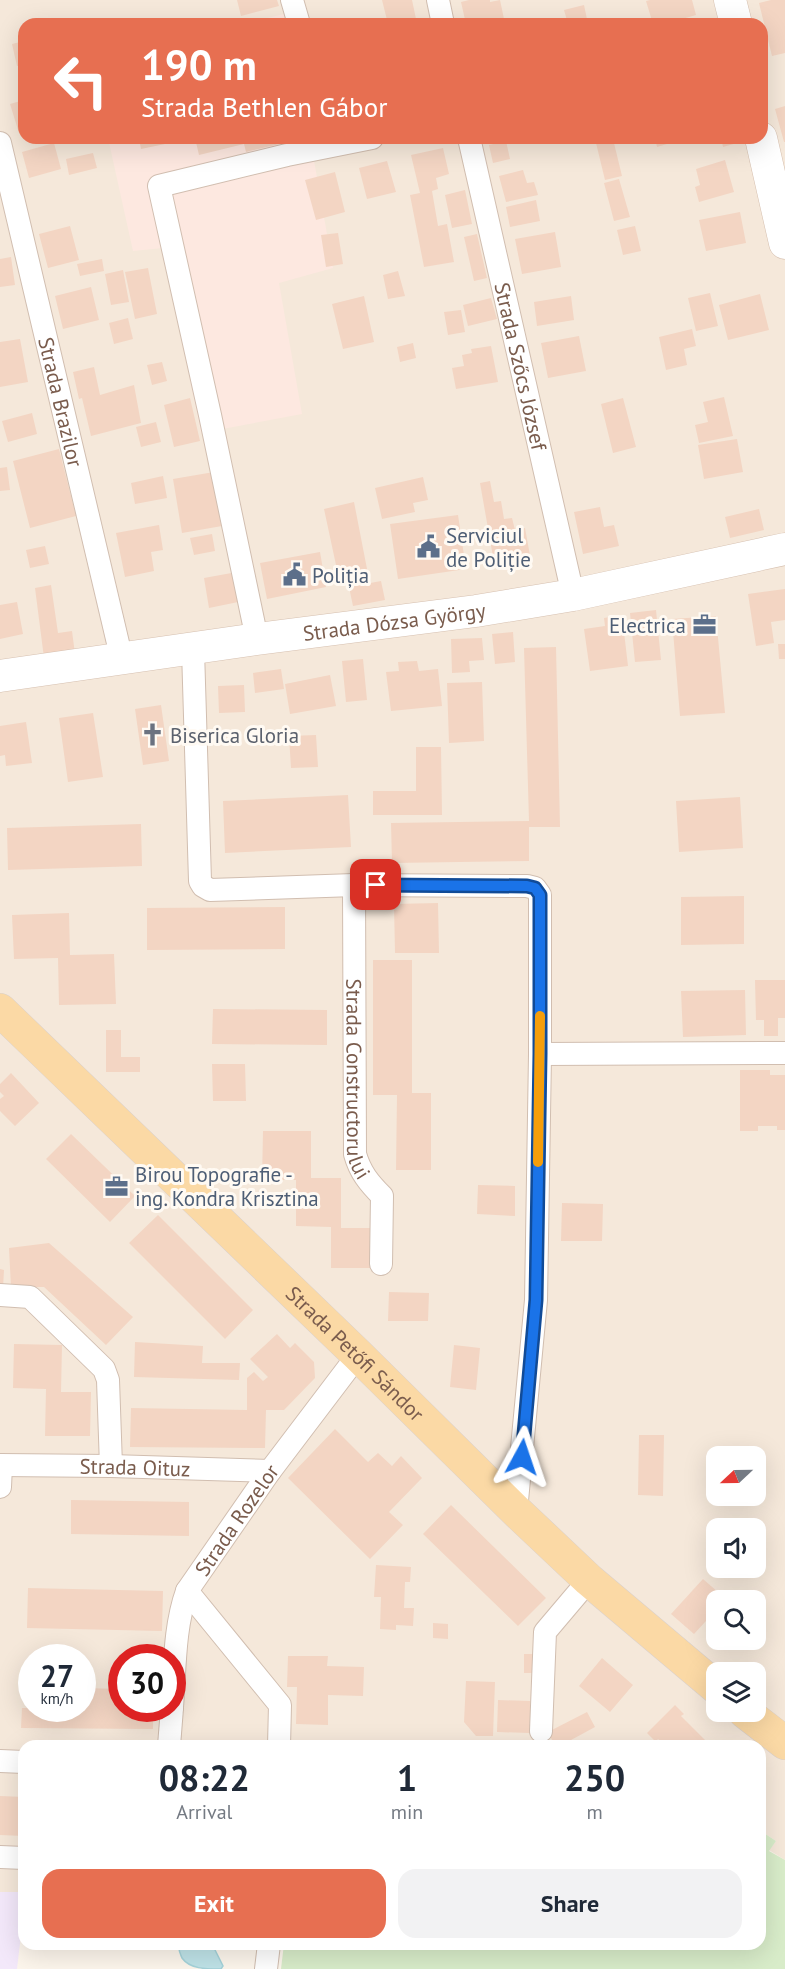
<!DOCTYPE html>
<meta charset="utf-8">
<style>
:root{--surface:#fff;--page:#f2f2f3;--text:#1f2937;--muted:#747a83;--accent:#e76f51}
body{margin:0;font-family:"PT Sans",sans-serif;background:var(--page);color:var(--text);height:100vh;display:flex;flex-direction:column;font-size:22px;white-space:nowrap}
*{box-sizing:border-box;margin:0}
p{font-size:20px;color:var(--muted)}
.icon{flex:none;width:33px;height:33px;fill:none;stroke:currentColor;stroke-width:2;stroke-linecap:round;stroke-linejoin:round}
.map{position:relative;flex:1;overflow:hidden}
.side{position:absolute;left:18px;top:1740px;width:748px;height:210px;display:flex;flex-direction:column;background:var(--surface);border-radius:18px;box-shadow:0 6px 24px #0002}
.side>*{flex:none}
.banner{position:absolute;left:18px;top:18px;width:750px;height:126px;border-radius:18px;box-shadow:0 6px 24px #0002;background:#e76f51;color:#fff;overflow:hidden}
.needle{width:39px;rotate:248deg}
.fabs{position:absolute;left:706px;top:1446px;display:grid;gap:12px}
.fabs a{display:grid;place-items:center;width:60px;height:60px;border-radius:12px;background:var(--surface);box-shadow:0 6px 24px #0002;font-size:30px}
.speed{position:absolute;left:18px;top:1644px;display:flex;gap:12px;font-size:30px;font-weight:700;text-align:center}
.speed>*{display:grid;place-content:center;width:78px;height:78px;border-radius:50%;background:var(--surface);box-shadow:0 6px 24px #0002;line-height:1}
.speed small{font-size:15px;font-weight:400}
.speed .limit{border:9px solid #d22;background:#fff;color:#111}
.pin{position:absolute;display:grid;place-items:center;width:51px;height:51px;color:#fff;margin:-26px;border-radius:12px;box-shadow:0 3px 9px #0006}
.me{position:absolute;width:66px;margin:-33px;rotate:5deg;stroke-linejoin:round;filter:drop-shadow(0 0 4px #0008)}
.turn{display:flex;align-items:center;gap:21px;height:126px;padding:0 24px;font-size:27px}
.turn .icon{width:78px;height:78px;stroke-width:2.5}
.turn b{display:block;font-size:42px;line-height:51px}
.eta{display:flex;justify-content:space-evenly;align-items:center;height:102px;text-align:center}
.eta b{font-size:36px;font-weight:700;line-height:42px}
.cta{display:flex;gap:12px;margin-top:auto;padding:12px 24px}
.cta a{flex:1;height:69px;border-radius:18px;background:var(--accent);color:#fff;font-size:24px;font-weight:700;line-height:69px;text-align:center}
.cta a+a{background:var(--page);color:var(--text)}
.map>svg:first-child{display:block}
.residential{fill:#f5e8da;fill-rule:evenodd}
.commercial{fill:#fde8e0}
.education{fill:#f3e8fa}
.green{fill:#d8ecc9}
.water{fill:#bfe3e8;stroke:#a5d3da;stroke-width:1.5}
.building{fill:#f3d5c3}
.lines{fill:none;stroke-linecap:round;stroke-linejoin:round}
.street-casing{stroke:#d1beb0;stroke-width:24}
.secondary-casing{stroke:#d6c0b0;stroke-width:33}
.primary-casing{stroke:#dad1cd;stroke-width:34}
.street{stroke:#fff;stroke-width:22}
.secondary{stroke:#fff;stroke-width:32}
.primary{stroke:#fbd9a5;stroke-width:33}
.route-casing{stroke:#114b97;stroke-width:15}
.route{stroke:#1a73e8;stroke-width:10}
.slow{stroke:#f59e0b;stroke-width:10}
.labels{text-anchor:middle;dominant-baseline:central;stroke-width:6;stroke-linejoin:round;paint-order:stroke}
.street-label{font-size:21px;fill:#7a5c4d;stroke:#fffaf3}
.service-label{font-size:21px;fill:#4e5e75;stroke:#fffaf3;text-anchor:start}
.worship-label{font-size:21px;fill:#5b616d;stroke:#fffaf3;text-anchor:start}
</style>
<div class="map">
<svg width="785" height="1969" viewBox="0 0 785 1969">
<rect width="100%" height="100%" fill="#fdf6ec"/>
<path class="residential" d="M0 0H785V1860L769 1850 776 1841 761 1831 760 1746H24V1892H0ZM24 24H762V138H24ZM717 1456H756V1496H717ZM717 1528H756V1568H717ZM717 1600H756V1640H717ZM32 1658H82V1708H32ZM122 1658H172V1708H122ZM717 1672H756V1712H717Z"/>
<path class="commercial" d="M284 14 286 24H243Z
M108 138H310L333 268 279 283 302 414 201 433 163 248 133 251Z"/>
<path class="education" d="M0 1892H24V1909L17 1969H0Z"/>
<path class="green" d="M761 1831 776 1841 769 1851 785 1860V1969H281L284 1944H760Z"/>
<path class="water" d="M179 1944H212L223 1966 221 1969C205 1969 190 1969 182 1958 180 1953 178 1950 179 1944Z"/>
<path class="building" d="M237 0H277L279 6 241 16Z
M382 0H412L416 19 388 24Z
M469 0H490V2L500 0 504 19 484 24H466L461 2Z
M650 0H692L696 15 665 24H653L646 1Z
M771 0H785V53L772 56 759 3Z
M584 5 588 24H568L564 10Z
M24 41V65L17 66 12 44Z
M24 100V131L19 133 10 104Z
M785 106V142H784L775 109Z
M139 138H169V139L164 140 165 144 141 149Z
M195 138H291L292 141 246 152 244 144 199 155Z
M655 138H680V140L657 147Z
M721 138H736L737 143 723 147Z
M613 139 622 176 605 180 596 143Z
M506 141 510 159 493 163 489 145Z
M54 143 61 169 29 178 22 152Z
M443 148 449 174 436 178 438 189 432 191 438 226 447 224 454 262 424 267 410 195 420 193 411 155Z
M93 153 97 168 69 175 66 159Z
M725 160 734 192 699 202 695 187 700 185 696 169Z
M387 161 396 192 367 199 359 168Z
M523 170 527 183 534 182 538 195 506 202 499 176Z
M335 172 345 212 316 220 305 180Z
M619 179 630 217 614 221 604 183Z
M465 190 472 224 452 228 445 195Z
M536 200 540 221 510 227 506 207Z
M740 212 746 243 706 251 699 220Z
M70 226 79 260 48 268 39 234Z
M635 226 641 251 623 255 617 230Z
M555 232 561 267 522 274 515 239Z
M338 233 343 264 326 267 321 235Z
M477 234 487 278 474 281 464 237Z
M11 257 15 285 0 287V259Z
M102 259 104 271 80 276 77 264Z
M148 268 157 314 135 319 125 272Z
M123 270 129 302 111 305 105 274Z
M398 271 405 296 388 299 383 275Z
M91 287 99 320 63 329 55 296Z
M710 293 718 326 696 331 688 298Z
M760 294 769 330 728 340 719 305Z
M364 296 374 342 343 349 332 304Z
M571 296 574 320 537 326 534 302Z
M491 298 497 319 468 326 463 305Z
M461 310 465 332 448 335 444 312Z
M128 318 133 339 114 344 109 323Z
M692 329 696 346 684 349 687 365 666 370 659 337Z
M579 336 586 371 548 378 541 343Z
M20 339 28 382 0 387V342Z
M413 343 416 358 400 362 397 347Z
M491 346 498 382 456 389 452 368 464 366 462 355 472 353 471 349Z
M162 362 167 381 152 385 147 365Z
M94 367 100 395 134 385 141 423 91 436 82 398 79 399 73 372Z
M724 397 733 436 699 443 695 425 708 422 703 402Z
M190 398 200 441 174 447 164 405Z
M623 398 636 447 613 453 601 404Z
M32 413 37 434 8 442 2 421Z
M156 422 161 442 141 447 136 427Z
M737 439 743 472 704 479 698 445Z
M59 449 76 516 30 528 13 461Z
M7 467 10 490 0 491V468Z
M214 472 222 526 182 533 173 479Z
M163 476 167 498 135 504 131 483Z
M423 477 428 500 413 503 415 512 382 519 375 488Z
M490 481 494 502 501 501 504 519 512 518 515 530 525 528 531 561 495 568 480 483Z
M354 502 368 574 339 579 324 509Z
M600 507 604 527 614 525 619 546 583 554 574 512Z
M759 509 764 530 730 538 725 517Z
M458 515 466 569 398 579 390 524Z
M159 525 163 550 151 552 154 571 125 577 116 533Z
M212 534 215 551 194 555 190 538Z
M45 546 49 564 30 568 26 550Z
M320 552 326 587 267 599 260 563Z
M237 572 243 601 209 608 204 578Z
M381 581 385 600 353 606 349 587Z
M51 585 58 633 72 631 75 654 44 658 35 588Z
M785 589V620L771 622 774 643 756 646 748 594Z
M17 602 23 634 0 639V605Z
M656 610 661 660 635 662 630 613Z
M622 615 628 666 590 671 584 629 605 626 604 618Z
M716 616 725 713 680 716 672 619Z
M513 632 515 662 495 664 492 634Z
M482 638 484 660 469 661 470 672 452 673 451 639Z
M778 644H785V659H779Z
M556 647 560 827H529V861L392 863 391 823 529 821 524 648Z
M363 659 367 700 346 702 342 661Z
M417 661 419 671 438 669 442 706 391 711 386 672 399 671 398 662Z
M281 669 284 689 255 693 253 673Z
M330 675 336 706 290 714 285 684Z
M482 682 484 741 449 743 447 683Z
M244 685 245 712 219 713 218 686Z
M161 705 169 761 143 765 135 709Z
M93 713 103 777 68 782 59 718Z
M26 722 32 763 6 766 5 755 0 756V726Z
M316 735 318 767 291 768 289 736Z
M416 747H441L442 815H373V791H416Z
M348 795 351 847 225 853 223 801Z
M740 797 743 848 679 852 676 801Z
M141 824 142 866 8 870 7 828Z
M744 896V944L681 945V897Z
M438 903 439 953H395L394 904Z
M285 907V949L147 950V908Z
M69 913 70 955 114 954 116 1004 59 1005 58 958 14 959 12 915Z
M373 960H412V1093H431V1170H396L397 1095H373Z
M755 980H785V1018H778V1036H764V1020H756Z
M745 990 746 1035 683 1037 681 991Z
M213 1009 327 1010V1045L212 1044Z
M106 1030H121V1057H140V1072H106Z
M212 1064H245L246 1101H213Z
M740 1070H770V1075H785V1130H777V1126H758V1131H740Z
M11 1073 39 1103 15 1126 0 1111V1099L4 1096 0 1092V1084Z
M263 1131H311V1178H341V1228H375V1268H331V1227L296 1226V1180H262Z
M71 1134 135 1196 110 1222 46 1159Z
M478 1185 515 1186V1216L477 1214Z
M562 1203 603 1204 602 1241H561Z
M158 1215 253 1310 225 1339 129 1243Z
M49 1243 133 1317 106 1345 44 1287H11L9 1248Z
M0 1269 4 1270 3 1288H0Z
M389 1292 429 1293 428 1321H388Z
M277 1334 290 1348 295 1343 314 1362 315 1378 284 1410H266L265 1448 130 1447 131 1408 247 1410V1378L254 1372 263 1381 268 1377 250 1359Z
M135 1342 203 1346 202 1363H240L239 1380 134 1377Z
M14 1344 62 1345 61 1392H91L90 1436H45L46 1389 13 1388Z
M454 1345 480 1348 476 1390 450 1387Z
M335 1429 368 1462 378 1453 392 1466 401 1456 422 1478 389 1512 403 1525 370 1559 288 1478Z
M639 1435H664L663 1496 638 1495Z
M71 1500 189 1502V1536L71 1534Z
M451 1505 546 1598 518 1626 423 1534Z
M376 1565 411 1567 410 1582H405L404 1608H414L413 1626 396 1625V1630L380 1629 381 1597H374Z
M703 1579 727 1600H717V1609L694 1634 671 1614Z
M28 1588 163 1591 162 1631 27 1628Z
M433 1623 448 1624V1639L433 1638Z
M524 1654H534V1673H524Z
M288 1656H328L327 1666 364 1667 363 1696 328 1695V1725L296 1724 297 1687H287Z
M602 1658 633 1685 610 1712 579 1686Z
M466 1681 495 1682 493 1736H476L464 1722Z
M82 1688 122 1689V1708H153V1729L21 1728 22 1708H82Z
M498 1700 530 1701V1733L497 1732Z
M675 1705 684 1714 681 1716 711 1746H665L658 1739 656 1742 647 1733Z
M587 1712 595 1727 560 1746H555L548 1732Z
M447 1740 466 1741V1746H447Z
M0 1796 24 1797V1836L0 1835Z"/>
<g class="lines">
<defs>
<g id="street">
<path d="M292 0 299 24"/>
<path d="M438 0 443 24"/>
<path id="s1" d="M469 138 573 595"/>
<path id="s2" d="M0 143 122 660"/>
<path d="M257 639 210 415 159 186 287 155 372 138"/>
<path d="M193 650 200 881 203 886 210 890 354 885 527 886 535 888 540 895V1054L536 1300 516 1511"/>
<path id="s3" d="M354 885 355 1154C360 1172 369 1183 382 1196L381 1264"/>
<path d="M540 1054 785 1053"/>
<path d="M0 1295 30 1297 104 1369 108 1380 111 1466"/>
<path id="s4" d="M0 1465 111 1466 270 1471"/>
<path d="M0 1487 1 1465"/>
<path d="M187 1591 280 1705 279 1746"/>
<path id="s5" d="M172 1707C175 1669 174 1627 187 1591L270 1471 358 1355"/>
<path d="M541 1731 545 1632 589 1580"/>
<path d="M169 1746 172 1708"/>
<path d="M0 1761 24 1762"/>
<path d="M0 1857 24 1858"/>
<path d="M266 1969 269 1944"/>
</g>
<g id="secondary">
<path d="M730 0 736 24"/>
<path d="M761 138 785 243"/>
<path id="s6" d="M0 676 257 639 476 611 573 595 785 549"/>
</g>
<g id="primary">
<path id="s7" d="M0 1010 358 1355 516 1511 589 1580 717 1688"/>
<path d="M745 1712 785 1743"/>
</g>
</defs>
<use href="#street" class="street-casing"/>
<use href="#secondary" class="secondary-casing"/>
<use href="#primary" class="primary-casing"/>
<use href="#street" class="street"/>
<use href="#secondary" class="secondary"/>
<use href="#primary" class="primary"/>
</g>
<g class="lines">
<defs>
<path id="route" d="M376 885 527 886 535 888 540 895V1054L536 1300 522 1457"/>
</defs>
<use href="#route" class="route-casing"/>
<use href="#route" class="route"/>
<path class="slow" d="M538 1162 540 1016"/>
</g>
<defs>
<symbol id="civic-bare" viewBox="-9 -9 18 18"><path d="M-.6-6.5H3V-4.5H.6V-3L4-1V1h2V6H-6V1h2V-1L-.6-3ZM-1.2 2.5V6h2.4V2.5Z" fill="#5c6f8a" stroke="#fffaf3" stroke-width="2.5" paint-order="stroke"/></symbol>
<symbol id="office-bare" viewBox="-9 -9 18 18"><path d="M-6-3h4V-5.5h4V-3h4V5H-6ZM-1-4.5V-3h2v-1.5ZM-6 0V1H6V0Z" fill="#5c6f8a" stroke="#fffaf3" stroke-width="2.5" paint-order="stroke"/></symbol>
<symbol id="church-bare" viewBox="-9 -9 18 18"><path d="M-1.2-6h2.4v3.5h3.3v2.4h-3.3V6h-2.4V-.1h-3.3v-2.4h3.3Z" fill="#6b7280" stroke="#fffaf3" stroke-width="2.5" paint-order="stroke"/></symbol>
</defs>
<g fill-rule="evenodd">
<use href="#civic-bare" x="412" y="530" width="33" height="33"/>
<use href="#civic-bare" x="278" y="558" width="33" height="33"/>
<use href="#office-bare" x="688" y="608" width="33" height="33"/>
<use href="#church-bare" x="136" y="718" width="33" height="33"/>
<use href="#office-bare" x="100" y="1170" width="33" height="33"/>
</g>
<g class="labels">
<g class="street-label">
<text stroke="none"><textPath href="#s1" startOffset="234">Strada Szőcs József</textPath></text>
<text stroke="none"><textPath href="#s2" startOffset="266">Strada Brazilor</textPath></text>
<text stroke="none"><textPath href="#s6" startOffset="398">Strada Dózsa György</textPath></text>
<text stroke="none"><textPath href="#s3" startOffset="194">Strada Constructorului</textPath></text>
<text stroke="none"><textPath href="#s7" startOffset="494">Strada Petőfi Sándor</textPath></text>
<text stroke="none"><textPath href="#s4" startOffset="135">Strada Oituz</textPath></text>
<text stroke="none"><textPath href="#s5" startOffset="204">Strada Rozelor</textPath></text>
</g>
<g class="service-label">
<text x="446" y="535">Serviciul<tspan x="446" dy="24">de Poliție</tspan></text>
<text x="312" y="575">Poliția</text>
<text x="686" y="625" text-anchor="end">Electrica</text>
<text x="135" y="1174">Birou Topografie -<tspan x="135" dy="24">ing. Kondra Krisztina</tspan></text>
</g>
<g class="worship-label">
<text x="170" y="735">Biserica Gloria</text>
</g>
</g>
</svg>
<div class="fabs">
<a><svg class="needle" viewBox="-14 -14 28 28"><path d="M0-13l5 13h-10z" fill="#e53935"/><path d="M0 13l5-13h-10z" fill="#747a83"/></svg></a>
<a><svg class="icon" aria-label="sound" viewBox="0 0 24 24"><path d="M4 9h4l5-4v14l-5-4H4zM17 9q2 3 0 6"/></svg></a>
<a><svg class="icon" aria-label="search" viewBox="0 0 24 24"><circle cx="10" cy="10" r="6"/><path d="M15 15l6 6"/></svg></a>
<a><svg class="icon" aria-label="layers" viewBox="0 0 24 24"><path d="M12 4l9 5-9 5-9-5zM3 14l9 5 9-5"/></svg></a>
</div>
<div class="speed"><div>27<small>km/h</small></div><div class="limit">30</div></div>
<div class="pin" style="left:376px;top:885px;background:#d93025"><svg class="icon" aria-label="arrive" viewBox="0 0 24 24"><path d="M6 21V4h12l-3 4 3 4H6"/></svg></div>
<svg class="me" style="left:522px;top:1457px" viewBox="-20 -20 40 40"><path d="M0-17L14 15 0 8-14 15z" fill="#1a73e8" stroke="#fff" stroke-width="4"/></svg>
<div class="banner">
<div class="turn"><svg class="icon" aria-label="left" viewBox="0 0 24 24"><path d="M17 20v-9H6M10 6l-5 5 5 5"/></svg><div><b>190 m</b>Strada Bethlen Gábor</div></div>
</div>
<section class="side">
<div class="eta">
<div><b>08:22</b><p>Arrival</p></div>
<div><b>1</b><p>min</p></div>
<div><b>250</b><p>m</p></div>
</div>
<div class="cta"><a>Exit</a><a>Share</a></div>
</section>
</div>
